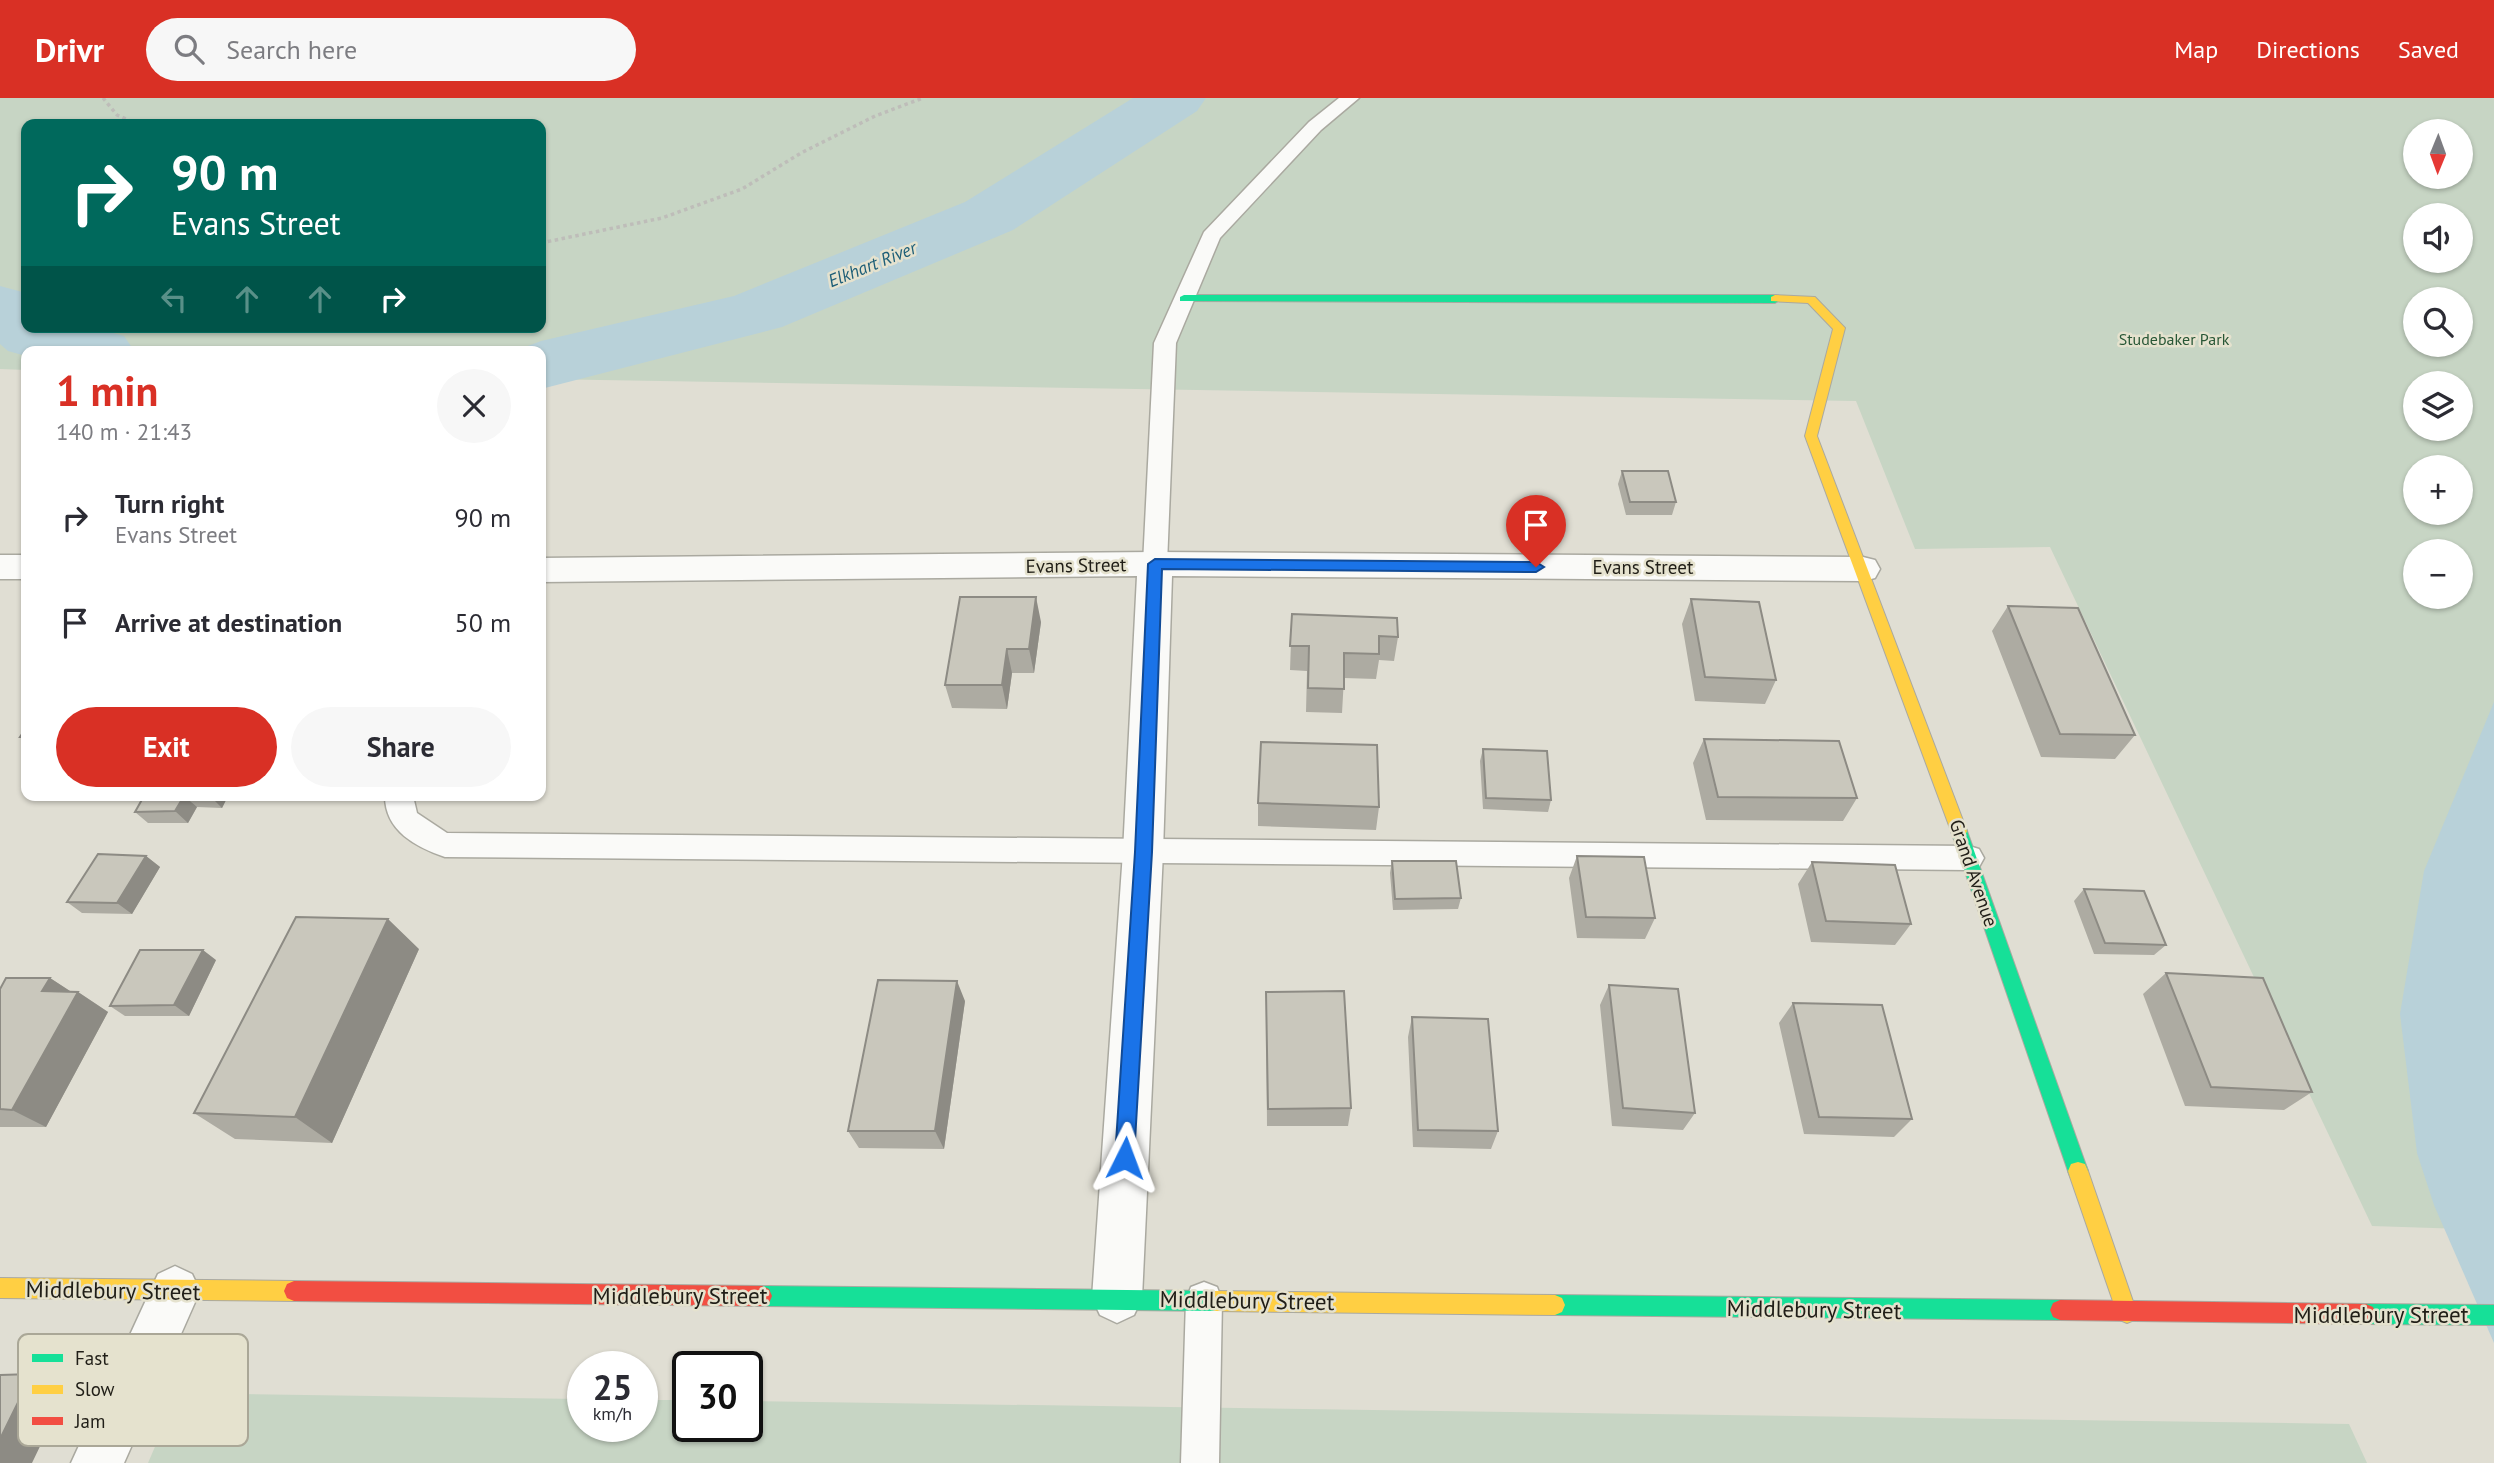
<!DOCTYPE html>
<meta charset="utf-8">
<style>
:root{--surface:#fff;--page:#f7f7f7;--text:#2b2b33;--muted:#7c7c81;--accent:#d93025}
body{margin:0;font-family:"PT Sans",sans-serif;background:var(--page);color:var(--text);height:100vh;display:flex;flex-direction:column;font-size:26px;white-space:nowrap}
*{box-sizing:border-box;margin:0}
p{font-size:23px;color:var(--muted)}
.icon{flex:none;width:38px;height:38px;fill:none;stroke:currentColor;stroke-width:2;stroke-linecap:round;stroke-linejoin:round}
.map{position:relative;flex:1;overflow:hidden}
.details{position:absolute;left:21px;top:248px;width:525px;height:455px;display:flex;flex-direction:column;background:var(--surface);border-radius:14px;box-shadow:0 2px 5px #0004}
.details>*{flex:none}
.top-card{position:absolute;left:21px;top:21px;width:525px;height:214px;border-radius:14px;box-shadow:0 2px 5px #0004;background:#00695c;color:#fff;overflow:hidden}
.needle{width:46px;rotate:181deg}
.buttons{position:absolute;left:2403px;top:21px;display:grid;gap:14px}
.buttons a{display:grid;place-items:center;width:70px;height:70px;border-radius:50%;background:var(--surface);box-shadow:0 2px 5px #0004;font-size:35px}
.speed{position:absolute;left:567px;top:1253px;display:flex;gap:14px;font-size:35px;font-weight:700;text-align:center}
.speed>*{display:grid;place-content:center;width:91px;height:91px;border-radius:50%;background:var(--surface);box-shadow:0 2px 5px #0004;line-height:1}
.speed small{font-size:18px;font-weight:400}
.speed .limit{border:4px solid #111;border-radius:10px;background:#fff;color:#111}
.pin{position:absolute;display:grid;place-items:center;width:60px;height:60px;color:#fff;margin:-72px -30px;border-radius:50% 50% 50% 0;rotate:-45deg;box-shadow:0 0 7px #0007}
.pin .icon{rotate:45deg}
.me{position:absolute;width:77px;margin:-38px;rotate:3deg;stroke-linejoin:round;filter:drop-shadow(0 0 5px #0008)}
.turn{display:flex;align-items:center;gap:24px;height:147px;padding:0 35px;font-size:32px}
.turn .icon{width:91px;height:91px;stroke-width:2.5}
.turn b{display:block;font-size:49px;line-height:60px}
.lanes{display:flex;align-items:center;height:66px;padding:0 35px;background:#0003;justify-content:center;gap:35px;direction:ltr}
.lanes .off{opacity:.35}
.round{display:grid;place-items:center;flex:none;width:74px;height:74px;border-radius:37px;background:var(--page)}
.summary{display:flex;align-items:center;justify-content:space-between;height:119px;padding:0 35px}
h1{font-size:42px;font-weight:600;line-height:52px;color:var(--accent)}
.action{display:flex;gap:14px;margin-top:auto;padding:14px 35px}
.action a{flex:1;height:80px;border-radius:42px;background:var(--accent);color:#fff;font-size:28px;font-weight:600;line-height:80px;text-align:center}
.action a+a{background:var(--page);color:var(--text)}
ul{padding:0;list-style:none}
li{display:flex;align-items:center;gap:21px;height:105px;padding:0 35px}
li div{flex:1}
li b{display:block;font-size:26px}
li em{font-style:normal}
header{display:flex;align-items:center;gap:42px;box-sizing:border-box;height:98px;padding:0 35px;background:var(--accent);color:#fff}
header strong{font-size:33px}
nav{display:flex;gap:38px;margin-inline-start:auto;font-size:24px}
.search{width:490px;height:63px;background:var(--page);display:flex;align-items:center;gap:18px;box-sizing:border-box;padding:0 24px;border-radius:38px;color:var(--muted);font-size:26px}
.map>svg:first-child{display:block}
.green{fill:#c7d5c4;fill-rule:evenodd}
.water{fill:#b8d1d9}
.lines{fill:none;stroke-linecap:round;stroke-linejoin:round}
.river{fill:#b8d1d9;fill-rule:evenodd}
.lane-casing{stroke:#aaa9a0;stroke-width:3}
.street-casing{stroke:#aaa9a0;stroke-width:3}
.fast-casing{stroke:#aaa9a0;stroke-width:2}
.slow-casing{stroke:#aaa9a0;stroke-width:2}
.jam-casing{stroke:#aaa9a0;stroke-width:2}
.path{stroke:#bebdb9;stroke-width:3.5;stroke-dasharray:3.5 3.5;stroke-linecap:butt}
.lane{fill:#fafaf8;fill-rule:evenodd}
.street{fill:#fafaf8;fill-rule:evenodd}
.fast{fill:#16e098;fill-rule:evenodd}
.slow{fill:#ffcf43;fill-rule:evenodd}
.jam{fill:#f24e42;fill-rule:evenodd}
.wall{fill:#adaba2}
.shaded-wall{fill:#8d8b84}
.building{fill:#c9c7bc;stroke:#8d8b84;stroke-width:2}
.route{fill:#1a73e8;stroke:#114b97;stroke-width:2}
.labels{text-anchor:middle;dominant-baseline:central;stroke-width:5;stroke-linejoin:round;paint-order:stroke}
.far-park-label{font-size:16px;fill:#285736;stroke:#e5e2ce}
.far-water-label{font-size:18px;font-style:italic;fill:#1d5e77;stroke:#e5e2ce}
.street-label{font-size:19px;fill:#201e17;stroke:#e5e2ce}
.near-street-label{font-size:23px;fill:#201e17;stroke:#e5e2ce}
.key{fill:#e5e2ce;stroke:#aaa797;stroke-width:2}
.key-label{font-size:19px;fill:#201e17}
</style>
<header>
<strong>Drivr</strong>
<div class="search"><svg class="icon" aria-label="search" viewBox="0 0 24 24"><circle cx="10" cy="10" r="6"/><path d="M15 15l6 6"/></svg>Search here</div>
<nav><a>Map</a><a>Directions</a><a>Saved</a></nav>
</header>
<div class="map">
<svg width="2494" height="1365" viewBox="0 0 2494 1365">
<rect width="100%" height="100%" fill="#e0ded3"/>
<path class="green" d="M0 0H2494V1132L2372 1128 2050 449 1915 451 1856 303 541 281V254H26V272L0 271ZM26 26H541V229H26ZM2415 33H2460V79H2415ZM2415 117H2460V163H2415ZM2415 201H2460V247H2415ZM2415 285H2460V331H2415ZM2415 369H2460V415H2415ZM2415 453H2460V499H2415Z
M178 1295 583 1301V1328H642V1302H688V1328H747V1303L2349 1326 2367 1365H148Z"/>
<path class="water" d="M2494 604V1245L2434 1107 2417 1055 2400 916 2424 773Z"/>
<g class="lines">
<path class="river" d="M1133 0H1206L1197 13 1013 132 782 229 541 291V254H512L541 243 734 198 965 104Z
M0 188 26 195V229H92L124 238 135 254H26V258L8 253 0 246Z"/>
<defs>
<path id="lane" d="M1339 0H1359L1321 32 1220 140 1176 245 1167 466 1164 472 1155 475 1146 472 1143 466 1154 245 1204 134 1309 24Z
M385 698H413L417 715 447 735 1969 748 1979 751 1984 760 1979 769 1969 772 445 759C416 749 385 733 385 698Z
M1204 1184 1217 1189 1222 1202 1219 1365H1181L1186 1202 1191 1189Z"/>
<path id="street" d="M1155 454 1863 459 1875 462 1880 471 1875 480 1863 483 1172 478 1163 754 1142 1200 1134 1217 1117 1225 1100 1217 1092 1200 1123 754 1137 478 541 484V460Z
M0 457H26V481H0Z
M175 1168 192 1176 200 1193 124 1365H71L158 1176Z"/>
<path id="fast" d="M1184 197H1775L1781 201 1775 205 1180 203V199Z
M1959 726 1965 728 1967 733 2088 1073 2085 1080 2078 1082 2071 1080 2068 1073 1951 733 1953 728Z
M762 1188 1215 1193 1222 1196 1225 1203 1222 1210 1215 1213 762 1208 755 1205 752 1198 755 1191Z
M1555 1197 2060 1202 2067 1205 2070 1212 2067 1219 2060 1222 1555 1217 1548 1214 1545 1207 1548 1200Z
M2366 1206 2494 1207V1227L2366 1226 2359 1223 2356 1216 2359 1209Z"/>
<path id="slow" d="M1775 197 1815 199 1845 230 1817 338 1967 733 1965 738H1953L1951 733 1805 338 1833 231 1808 205 1771 203V199Z
M2078 1064 2085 1066 2088 1073 2137 1215 2134 1222 2127 1225 2120 1222 2117 1215 2068 1073 2071 1066Z
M0 1180 294 1183 301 1186 304 1193 301 1200 294 1203 0 1200Z
M1215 1193 1555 1197 1562 1200 1565 1207 1562 1214 1555 1217 1215 1213 1208 1210 1205 1203 1208 1196Z"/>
<path id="jam" d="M294 1183 762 1188 769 1191 772 1198 769 1205 762 1208 294 1203 287 1200 284 1193 287 1186Z
M2060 1202 2366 1206 2373 1209 2376 1216 2373 1223 2366 1226 2060 1222 2053 1219 2050 1212 2053 1205Z"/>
</defs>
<use href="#lane" class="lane-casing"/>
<use href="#street" class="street-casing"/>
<use href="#fast" class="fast-casing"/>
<use href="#slow" class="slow-casing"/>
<use href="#jam" class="jam-casing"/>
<path class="path" d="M103 0 117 17 137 26
M541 145 662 120 742 91 801 55 875 18 923 0"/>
<use href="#lane" class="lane"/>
<use href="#street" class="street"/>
<use href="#fast" class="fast"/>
<use href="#slow" class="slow"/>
<use href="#jam" class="jam"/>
</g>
<path class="wall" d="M1622 373 1676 404 1672 417H1626L1618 386Z
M1691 501 1776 582 1765 606 1695 603 1682 526Z
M2008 508 2135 637 2115 661 2041 659 1992 533Z
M1292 516 1398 539 1394 563 1379 562 1376 581 1344 580 1342 615 1306 614 1307 573 1290 572Z
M1041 524 1034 575H1012L1007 611 952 610 945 587Z
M1704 641 1857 700 1843 723 1706 722 1693 665Z
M1483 651 1551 702 1548 714 1483 711 1480 663Z
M144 698H228L222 710 197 709 188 725H148L135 714Z
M1258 705 1379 709 1376 732 1258 728Z
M146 758 160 769 132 816 82 815 67 804Z
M1577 758 1655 820 1645 841 1577 840 1569 780Z
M1392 763 1461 800 1458 811 1393 812 1390 775Z
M1812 764 1911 826 1895 847 1811 844 1798 786Z
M2084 791 2166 847 2154 857 2094 856 2074 803Z
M419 851 332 1045 235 1041 194 1015Z
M216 862 189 918H125L110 908Z
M2166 875 2312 994 2284 1012 2185 1008 2143 896Z
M50 880 70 893 78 894 108 914 46 1029H0V891Z
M1609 887 1695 1015 1683 1032 1612 1028 1600 907Z
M1266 894 1351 1010 1348 1028H1267Z
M965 903 944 1051 859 1050 848 1033Z
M1793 905 1912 1021 1894 1039 1804 1036 1779 925Z
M1412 919 1498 1033 1491 1051 1413 1049 1408 939Z"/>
<path class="shaded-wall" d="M1036 499 1041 524 1034 575 1029 551Z
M1007 551 1012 575 1007 611 1002 587Z
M184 698 197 709 188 725 175 713Z
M210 698H228L222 710Z
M146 758 160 769 132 816 117 805Z
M388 821 419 851 332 1045 295 1019Z
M203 852 216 862 189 918 174 907Z
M50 880 76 897 78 894 108 914 46 1029 12 1012 42 893Z
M957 883 965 903 944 1051 935 1033Z
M32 1276 69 1288 32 1365H0V1341Z"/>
<path class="building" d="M1622 373H1668L1676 404H1630Z
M960 499H1036L1029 551H1007L1002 587H945Z
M1691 501 1759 504 1776 582 1705 579Z
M2008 508 2078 510 2135 637 2060 636Z
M1292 516 1397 520 1398 539 1379 538V556L1344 555V591L1308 590 1309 548H1290Z
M26 630V639H20Z
M1704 641 1839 643 1857 700 1718 699Z
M1261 644 1377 647 1379 709 1258 705Z
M1483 651 1547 653 1551 702 1486 700Z
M144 698H184L175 713 135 714Z
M98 756 146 758 117 805 67 804Z
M1577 758 1644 759 1655 820 1586 819Z
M1392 763H1456L1461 800 1395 801Z
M1812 764 1895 767 1911 826 1826 823Z
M2084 791 2144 793 2166 847 2105 845Z
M296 819 388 821 295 1019 194 1015Z
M140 852H203L174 907 110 908Z
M2166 875 2263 880 2312 994 2211 989Z
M6 880H50L42 893 78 894 12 1012 0 1011V891Z
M878 882 957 883 935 1033H848Z
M1609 887 1678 891 1695 1015 1623 1010Z
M1344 893 1351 1010 1268 1011 1266 894Z
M1793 905 1882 907 1912 1021 1819 1019Z
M1412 919 1488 921 1498 1033 1418 1032Z
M32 1276 0 1341V1277Z"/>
<path class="route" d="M1155 461 1536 464 1544 469 1536 474 1162 471 1152 754 1134 1060 1132 1067 1125 1069 1118 1067 1115 1060 1135 754 1148 466Z"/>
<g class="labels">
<g class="far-park-label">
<text x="2174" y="241">Studebaker Park</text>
</g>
<g class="far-water-label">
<text transform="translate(872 166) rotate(-22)">Elkhart River</text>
</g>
<g class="street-label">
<text transform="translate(1076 467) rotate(-1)">Evans Street</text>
<text x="1643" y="469">Evans Street</text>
<text transform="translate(1974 775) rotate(71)">Grand Avenue</text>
</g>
<g class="near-street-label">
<text transform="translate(113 1192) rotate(1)">Middlebury Street</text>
<text x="680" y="1197">Middlebury Street</text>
<text transform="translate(1247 1202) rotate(1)">Middlebury Street</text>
<text transform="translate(1814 1211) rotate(1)">Middlebury Street</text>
<text x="2381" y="1216">Middlebury Street</text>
</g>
</g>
<rect x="18" y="1236" width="230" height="112" rx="10" class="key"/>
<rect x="32" y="1256" width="31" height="8" fill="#16e098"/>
<rect x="32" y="1287" width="31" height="9" fill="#ffcf43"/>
<rect x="32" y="1319" width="31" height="8" fill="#f24e42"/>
<g class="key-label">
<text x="75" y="1267">Fast</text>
<text x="75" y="1298">Slow</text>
<text x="75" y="1330">Jam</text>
</g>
</svg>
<div class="buttons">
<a><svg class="needle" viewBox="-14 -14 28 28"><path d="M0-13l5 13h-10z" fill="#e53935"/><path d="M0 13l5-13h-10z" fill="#7c7c81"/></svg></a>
<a><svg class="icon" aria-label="sound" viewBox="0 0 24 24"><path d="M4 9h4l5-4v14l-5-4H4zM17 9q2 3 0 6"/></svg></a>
<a><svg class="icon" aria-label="search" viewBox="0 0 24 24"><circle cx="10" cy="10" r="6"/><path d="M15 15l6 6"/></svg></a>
<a><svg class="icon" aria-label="layers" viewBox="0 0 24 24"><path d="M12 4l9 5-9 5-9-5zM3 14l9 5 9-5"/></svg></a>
<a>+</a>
<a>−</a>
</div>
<div class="speed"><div>25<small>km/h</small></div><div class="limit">30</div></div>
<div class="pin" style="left:1536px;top:469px;background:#d93025"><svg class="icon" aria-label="arrive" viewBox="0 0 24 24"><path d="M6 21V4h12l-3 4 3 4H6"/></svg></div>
<svg class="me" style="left:1125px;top:1060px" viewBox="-20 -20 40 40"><path d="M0-17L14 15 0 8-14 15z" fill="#1a73e8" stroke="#fff" stroke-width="4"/></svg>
<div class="top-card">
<div class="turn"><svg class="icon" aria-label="right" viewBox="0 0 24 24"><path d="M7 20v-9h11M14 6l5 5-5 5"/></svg><div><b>90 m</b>Evans Street</div></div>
<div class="lanes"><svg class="icon off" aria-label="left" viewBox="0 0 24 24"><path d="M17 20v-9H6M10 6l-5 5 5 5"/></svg><svg class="icon off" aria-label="ahead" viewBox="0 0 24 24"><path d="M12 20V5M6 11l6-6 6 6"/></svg><svg class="icon off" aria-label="ahead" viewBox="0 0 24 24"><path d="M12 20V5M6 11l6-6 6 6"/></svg><svg class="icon" aria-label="right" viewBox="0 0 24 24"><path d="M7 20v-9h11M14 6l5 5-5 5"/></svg></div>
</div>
<section class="details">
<div class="summary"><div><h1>1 min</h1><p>140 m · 21:43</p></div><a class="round"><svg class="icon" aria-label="close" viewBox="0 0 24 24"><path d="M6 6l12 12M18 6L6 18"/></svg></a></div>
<ul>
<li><svg class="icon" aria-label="right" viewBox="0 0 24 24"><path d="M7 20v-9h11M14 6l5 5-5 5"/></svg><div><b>Turn right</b><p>Evans Street</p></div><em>90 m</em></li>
<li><svg class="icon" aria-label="arrive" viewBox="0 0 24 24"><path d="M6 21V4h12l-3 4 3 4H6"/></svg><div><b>Arrive at destination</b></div><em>50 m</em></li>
</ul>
<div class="action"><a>Exit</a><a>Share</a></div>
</section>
</div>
